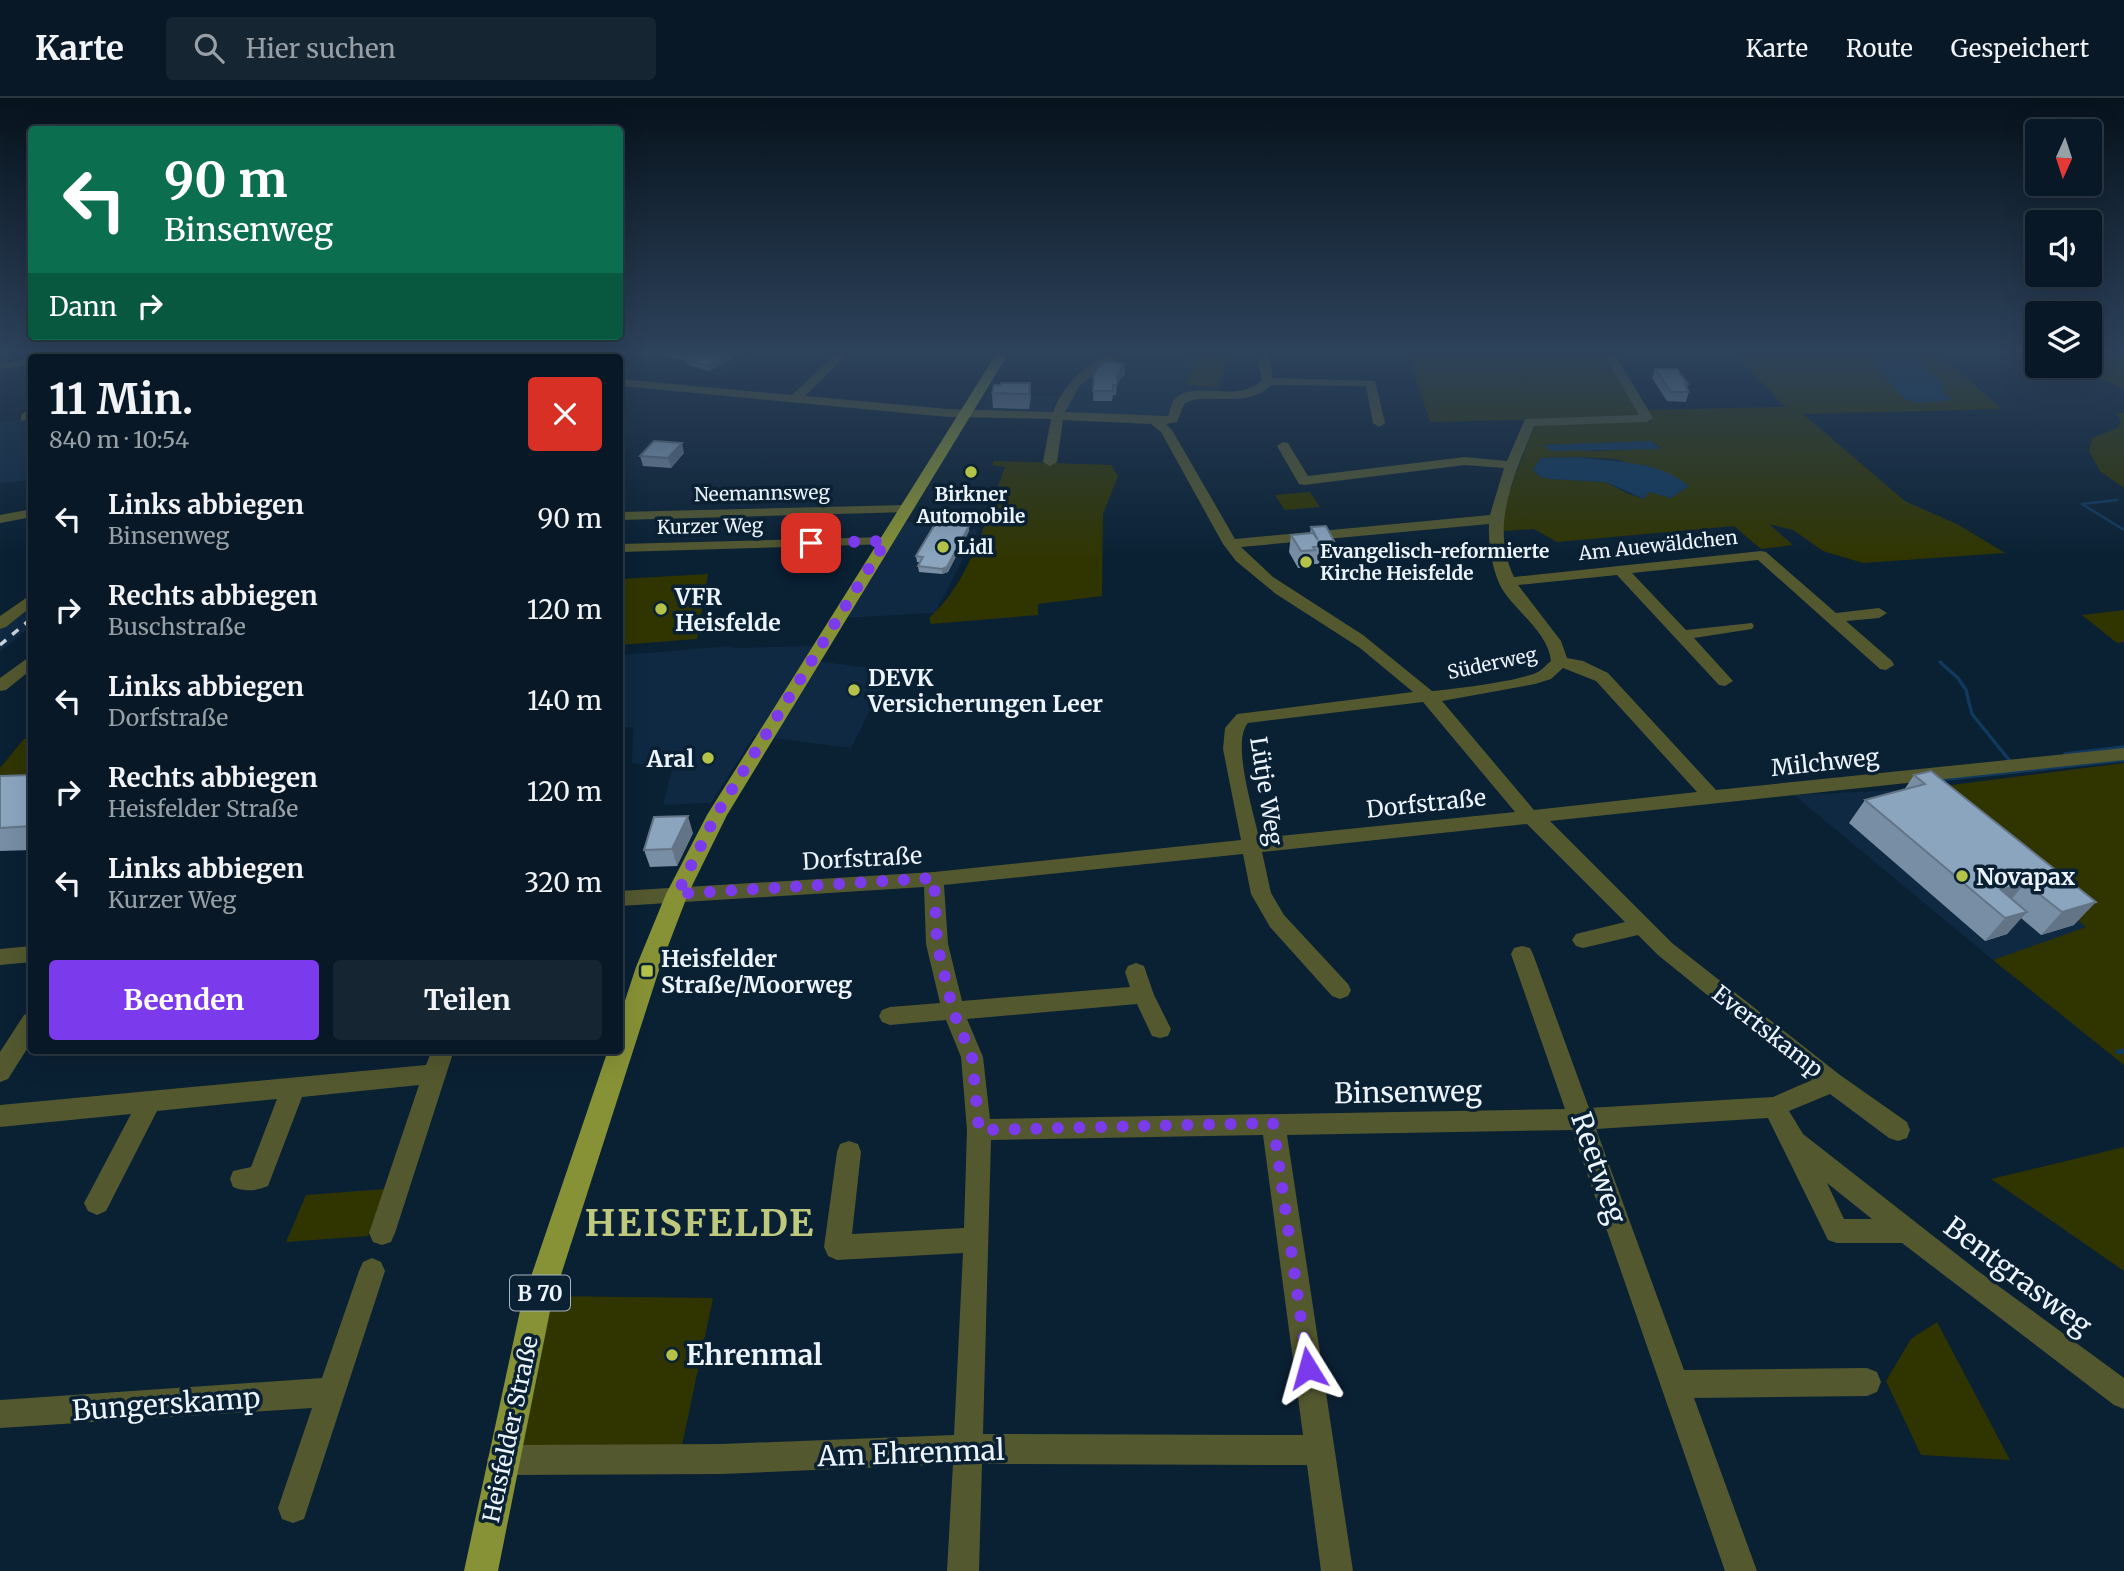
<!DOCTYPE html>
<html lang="de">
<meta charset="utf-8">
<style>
:root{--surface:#081826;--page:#162532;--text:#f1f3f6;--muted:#98a0a7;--line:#293743;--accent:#7c3aed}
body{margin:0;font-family:Merriweather,serif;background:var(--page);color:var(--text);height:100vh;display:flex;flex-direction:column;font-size:26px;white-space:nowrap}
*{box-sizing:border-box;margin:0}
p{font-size:23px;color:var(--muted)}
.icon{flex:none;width:38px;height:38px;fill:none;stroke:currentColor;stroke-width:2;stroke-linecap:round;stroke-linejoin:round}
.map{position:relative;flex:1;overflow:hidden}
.panel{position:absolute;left:28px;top:256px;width:595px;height:700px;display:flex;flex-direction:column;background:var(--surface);border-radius:7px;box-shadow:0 7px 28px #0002,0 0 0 2px var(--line)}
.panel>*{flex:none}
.top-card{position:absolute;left:28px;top:28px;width:595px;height:214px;border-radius:7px;box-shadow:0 7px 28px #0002,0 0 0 2px var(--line);background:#0b6e4f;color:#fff;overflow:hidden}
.needle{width:46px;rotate:183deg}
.tools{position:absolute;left:2025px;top:21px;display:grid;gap:14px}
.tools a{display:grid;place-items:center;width:77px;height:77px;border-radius:7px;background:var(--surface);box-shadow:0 7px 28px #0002,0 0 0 2px var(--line);font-size:35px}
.pin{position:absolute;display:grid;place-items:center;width:60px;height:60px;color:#fff;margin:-30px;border-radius:14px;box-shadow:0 4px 10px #0006}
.me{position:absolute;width:77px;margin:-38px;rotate:352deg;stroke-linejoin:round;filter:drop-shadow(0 0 5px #0008)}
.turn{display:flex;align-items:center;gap:24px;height:147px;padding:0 21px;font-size:32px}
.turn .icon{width:91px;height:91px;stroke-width:2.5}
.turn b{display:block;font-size:49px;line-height:60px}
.then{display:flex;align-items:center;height:66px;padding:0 21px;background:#0003;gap:14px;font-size:26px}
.round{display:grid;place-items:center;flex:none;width:74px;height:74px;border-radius:7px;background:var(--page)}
.head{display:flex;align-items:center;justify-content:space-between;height:119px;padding:0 21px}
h1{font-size:42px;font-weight:700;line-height:52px}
.button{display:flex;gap:14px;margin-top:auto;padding:14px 21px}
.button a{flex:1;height:80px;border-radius:7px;background:var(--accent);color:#fff;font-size:28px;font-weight:700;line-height:80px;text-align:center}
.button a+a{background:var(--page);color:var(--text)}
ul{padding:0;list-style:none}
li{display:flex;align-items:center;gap:21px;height:91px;padding:0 21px}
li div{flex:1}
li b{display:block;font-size:26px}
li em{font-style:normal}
header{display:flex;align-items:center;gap:42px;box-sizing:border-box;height:98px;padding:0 35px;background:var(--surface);border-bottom:2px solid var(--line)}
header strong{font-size:33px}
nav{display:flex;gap:38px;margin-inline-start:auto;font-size:24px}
.search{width:490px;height:63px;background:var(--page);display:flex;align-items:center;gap:18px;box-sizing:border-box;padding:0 24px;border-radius:7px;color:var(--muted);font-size:26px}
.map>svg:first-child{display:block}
.built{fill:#0f2942}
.green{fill:#303500;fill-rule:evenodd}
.water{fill:#10395d}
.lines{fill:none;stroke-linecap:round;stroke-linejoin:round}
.stream-far2{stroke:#10395d;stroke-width:2.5}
.stream-far1{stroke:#10395d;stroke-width:3.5}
.stream{stroke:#10395d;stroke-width:5}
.minor{fill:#53582f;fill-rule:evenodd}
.major{fill:#879236;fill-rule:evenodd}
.rail-far1{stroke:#c8d2dd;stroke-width:2.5;stroke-dasharray:6 6;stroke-linecap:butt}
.rail{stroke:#c8d2dd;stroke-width:3.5;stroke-dasharray:8 8;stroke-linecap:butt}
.wall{fill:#788ea4}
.shaded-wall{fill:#627486}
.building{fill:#8ca5bf;stroke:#627486;stroke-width:2}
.route{stroke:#7c3aed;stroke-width:12;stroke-dasharray:0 21.6}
.poi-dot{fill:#b4c24a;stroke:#0a2033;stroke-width:2.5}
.labels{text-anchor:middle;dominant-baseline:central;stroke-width:7;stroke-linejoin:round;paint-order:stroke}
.far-street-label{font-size:19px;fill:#ecf4fd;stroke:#0a2033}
.far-poi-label{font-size:19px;font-weight:bold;fill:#ecf4fd;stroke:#0a2033;text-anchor:start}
.shield{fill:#0a2033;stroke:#a8b4c0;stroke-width:2}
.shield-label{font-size:21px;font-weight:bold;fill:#ecf4fd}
.poi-label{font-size:23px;font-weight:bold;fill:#ecf4fd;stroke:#0a2033;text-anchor:start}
.street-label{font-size:23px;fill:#ecf4fd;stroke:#0a2033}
.near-street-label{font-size:28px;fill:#ecf4fd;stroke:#0a2033}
.near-poi-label{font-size:28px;font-weight:bold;fill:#ecf4fd;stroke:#0a2033;text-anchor:start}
.near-district-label{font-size:37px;font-weight:bold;letter-spacing:2px;fill:#bec97d;stroke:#0a2033}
</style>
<header>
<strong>Karte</strong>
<div class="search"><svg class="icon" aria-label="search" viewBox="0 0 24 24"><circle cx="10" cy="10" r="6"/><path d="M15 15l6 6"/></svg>Hier suchen</div>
<nav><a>Karte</a><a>Route</a><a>Gespeichert</a></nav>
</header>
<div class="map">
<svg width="2124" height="1473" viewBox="0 0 2124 1473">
<rect width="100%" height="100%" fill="#0a2033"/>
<path class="built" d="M599 253H765L719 277 667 263 656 269Z
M1186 253H1234L1219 294 1178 299 1171 307 1168 317 1073 316 1063 310 1069 293 1103 267 1181 269Z
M987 297 1056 298 1051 312 1044 314 985 312 982 308Z
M31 317V382L0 385V324L27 321Z
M907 424 978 432 935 515 841 520Z
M31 506V528L0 554V532Z
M732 548V550L816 548 806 562 890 572 851 650 754 638 711 705 663 707 672 672 632 665 633 629 620 630V557Z
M1920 691 2087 830 1993 862 1794 697Z"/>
<path class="green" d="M1407 253H1606L1641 315 1635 319 1430 324Z
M1732 253H1863C1885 275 1897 306 1931 304L1942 294V286L1915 262 1913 254 1936 253 2002 311 1803 316 1905 403 1959 427 2005 455 1863 465 1823 453 1793 432 1769 426 1793 447 1761 451 1734 428 1557 444 1534 431 1504 433 1499 421 1535 326 1651 324 1644 312 1785 309ZM1651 343 1661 350 1595 353 1543 347ZM1580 359 1617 361 1689 388 1671 400 1649 394 1644 401 1626 395 1606 384 1550 381 1541 379 1533 372 1541 360Z
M2090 253H2124V291L2075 268H2090Z
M1199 255 1230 258 1217 290 1185 286Z
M2116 315H2124V390L2100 373 2089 353 2092 340 2118 330 2121 323Z
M994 363 1111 367 1118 378 1103 416 1102 498 1038 506V517L931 526 929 520C972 482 986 419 1005 369L992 367Z
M1310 394 1320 409 1285 412 1275 397Z
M708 476 697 541 620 547V481Z
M2124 512V544L2117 545 2082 517Z
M24 641H31V683L0 684V670Z
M2124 665V967L1993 862 2086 829 1920 691Z
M2124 1049V1173L1991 1081Z
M385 1091 368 1138 286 1144 306 1097Z
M542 1198 713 1200 680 1357 508 1358Z
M1937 1224 2010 1362 1921 1357 1886 1283 1911 1241Z"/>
<path class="water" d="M1863 253H1917L1912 256 1943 286 1942 294 1953 302 1917 305 1905 301Z
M1651 343 1661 351 1552 353 1543 347Z
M1580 359C1618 365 1658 362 1689 388L1671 400 1649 394 1644 401 1606 384 1550 381 1541 379 1533 372 1541 360Z"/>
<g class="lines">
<path class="stream-far2" d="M2117 402 2082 406 2124 432"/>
<path class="stream-far1" d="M1940 564 1958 580 1966 592 1972 616 2010 663
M2065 656 2124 649
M1938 682 2124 662"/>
<path class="stream" d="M2118 954 2124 953"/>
<path class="minor" d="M283 253C302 253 336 248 352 259H313Z
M415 253H430L421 259H406Z
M838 253H850L805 298 948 311 1053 314C1064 284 1096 253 1129 253L1080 287 1065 314 1168 318C1170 313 1171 306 1174 302 1193 280 1239 307 1262 282L1256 253H1268L1273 280 1375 283 1385 325 1379 329 1373 325 1366 288 1271 287C1250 309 1219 297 1192 302L1184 306 1177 324 1166 326 1172 332 1235 441 1490 417 1504 370 1465 367 1304 387 1299 386 1277 348 1283 344 1288 345 1308 378 1465 359 1507 363 1525 321 1639 317 1602 253H1613L1653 320 1647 324 1534 328C1515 377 1489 427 1514 479L1761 453 1766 454 1836 515 1879 510 1887 515 1879 520 1846 523 1892 563 1894 567 1886 572 1880 571 1758 462 1632 475 1686 532 1752 525 1754 528 1752 531 1694 540 1733 583 1725 588 1719 587 1617 477 1518 487 1561 543 1567 560 1583 563 1608 575 1716 692 2124 650V662L1550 723 1672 845 1840 977 1907 1024 1910 1032 1907 1040 1898 1043 1889 1040 1830 996 1789 1013 1803 1036 1978 1173 2124 1280V1311L2114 1307 1902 1145H1837L1828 1142 1768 1020 1596 1031 1684 1272 1867 1270 1877 1274 1881 1284 1877 1294 1867 1298 1694 1300 1757 1473H1725L1572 1032 1287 1037 1353 1473H1321L1307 1367 982 1366 979 1473H947L953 1366 722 1376 502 1377 492 1372 487 1362 492 1352 502 1347 722 1346 954 1337 963 1155 837 1162 828 1158 824 1149 837 1054 840 1046 849 1043 858 1046 861 1054 852 1136 964 1130 967 1032 961 959 946 922 890 927 882 924 879 918 882 912 890 909 940 905 926 846 924 789 620 808V793L934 774 1241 742 1223 651 1225 630 1237 616 1413 594 1360 550 1276 496 1236 463 1223 446 1161 334 1151 326 1063 322 1057 364 1050 368 1043 364 1051 321 948 319 620 288V281L792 297ZM1489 426C1488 446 1492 468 1499 485 1510 510 1548 532 1551 563 1547 566 1543 571 1538 574 1520 583 1454 591 1432 593L1363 537 1273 479 1241 449ZM1563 570 1596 583 1697 694 1534 712 1442 603 1535 586 1551 581ZM1423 604 1515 714 1259 740C1254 715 1231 644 1248 625ZM1527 726 1625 824 1576 836 1572 842 1576 848 1583 850 1638 837 1658 857 1812 982 1773 999 1589 1010 1533 856 1530 850 1522 848 1514 850 1511 856 1565 1011 990 1021 983 959 967 921 1137 906 1152 938 1160 940 1168 938 1171 931 1154 897 1144 868 1136 865 1128 868 1125 874 1130 889 962 903 948 846 944 787 1243 756 1251 796 1270 829 1332 898 1340 901 1348 898 1351 892 1348 886 1284 817 1271 795 1262 754ZM1263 1037 1303 1337 983 1336 991 1042ZM1827 1085 1872 1121H1844Z
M82 254 86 255V259H58Z
M32 261V267L0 271V265Z
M32 308V320L21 323V317Z
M905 407 912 411 910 414 620 422V414Z
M32 411V419L0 425V417Z
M886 439 891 440 893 443 891 446 620 454V446Z
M32 496V508L6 529 0 531V518Z
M32 557V571L6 592 0 593V580Z
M32 848V864L0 867V851Z
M32 914V943L8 981 0 984V954L24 917Z
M432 952H454L395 1135 391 1144 382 1147 373 1144 369 1135 419 987 302 999 268 1088C256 1093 245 1094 233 1089L230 1081 233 1073 251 1069 277 1001 157 1013 106 1113 97 1117 88 1113 84 1105 131 1016 0 1029V1007L426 967Z
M372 1160 381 1164 385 1173 304 1421 293 1425 282 1421 278 1410 312 1310 0 1330V1302L322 1280 359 1173 363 1164Z"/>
<path class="major" d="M998 253H1010L727 717 688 796 660 869 551 1208 498 1473H464L521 1208 608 952H620V918L636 869 666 796 707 717Z"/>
<path class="rail-far1" d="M335 259 341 253"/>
<path class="rail" d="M0 547 32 520"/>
</g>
<path class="wall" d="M629 253H746L709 273 687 266 686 263 654 255 648 258Z
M1655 271 1688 286 1687 288 1689 294 1686 304 1667 303 1652 280Z
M1094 275 1125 276 1117 285 1116 297H1113L1112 303H1093Z
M1030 285 1031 299 1029 311 993 310 992 295Z
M684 355 671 370 643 368 640 358Z
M969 428V433L948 474 942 476 919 474 918 468 920 464H917L916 458Z
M1311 429 1334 443 1331 460 1320 461 1319 466H1312V469L1298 470 1289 454 1291 437 1310 435Z
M1931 673 2074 827 2041 837 2021 820 2007 836 1985 843 1849 725 1865 702 1904 692 1914 677Z
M32 677V752L0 753V678Z
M693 735 677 768 650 769 644 752Z"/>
<path class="shaded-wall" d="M653 253 654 255 648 258 647 254Z
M736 253H746L709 273 708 268Z
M1125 266V276L1117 285V276Z
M1030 285 1031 299 1029 311V296Z
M682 345 684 355 671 370 668 360Z
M969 428V433L948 474 942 476V471Z
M688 718 693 735 677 768 672 751Z
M2025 785 2006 808 2001 792Z
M2096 804 2074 827 2041 837 2062 814Z
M2027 814 2007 836 1985 843 2005 820Z"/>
<path class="building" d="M665 253H736L708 268 685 262 689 260Z
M1106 263 1125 266 1117 276V287H1113V293H1093L1094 275 1101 266Z
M1655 271H1677L1688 286H1685L1689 294H1671Z
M1001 285H1030L1029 296 992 295 994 287H1001Z
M654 343 682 345 668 360 640 358Z
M935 426 969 428 947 469 942 471 918 468 923 459 916 458Z
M1326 428 1334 443 1320 444 1322 448 1313 449 1315 452 1301 453 1291 437 1313 435 1318 442 1311 429Z
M1931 673 2096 804 2062 814 2025 785 2001 792 2027 814 2005 820 1865 702 1925 686 1914 677Z
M32 677V728L0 730V678Z
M688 718 672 751 644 752 654 719Z"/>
<linearGradient id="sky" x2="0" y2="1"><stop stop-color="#06121c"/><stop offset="0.55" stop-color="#2d425b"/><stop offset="1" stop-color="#2d425b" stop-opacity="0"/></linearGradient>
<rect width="2124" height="460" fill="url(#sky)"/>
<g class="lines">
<path class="route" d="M811 445 886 443 716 717 677 796 934 780 937 846 953 913 972 959 979 1032 1273 1025 1308 1270"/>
</g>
<g class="poi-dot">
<circle cx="971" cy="374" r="7"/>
<circle cx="943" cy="449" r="7"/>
<circle cx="1306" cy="464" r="7"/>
<circle cx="661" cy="511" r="7"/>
<circle cx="854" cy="592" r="7"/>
<circle cx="708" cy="660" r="7"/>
<circle cx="1962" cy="778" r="7"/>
<rect x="640" y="866" width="14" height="14" rx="3.5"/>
<circle cx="672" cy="1257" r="7"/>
</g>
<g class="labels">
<g class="far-street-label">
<text transform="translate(762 395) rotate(-1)">Neemannsweg</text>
<text transform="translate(710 428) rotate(-1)">Kurzer Weg</text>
<text transform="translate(1658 447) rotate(-6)">Am Auewäldchen</text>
<text transform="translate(1492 565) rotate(-12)">Süderweg</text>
</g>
<g class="far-poi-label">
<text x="971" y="396" text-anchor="middle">Birkner<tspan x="971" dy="22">Automobile</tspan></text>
<text x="957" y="449">Lidl</text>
<text x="1320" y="453">Evangelisch-reformierte<tspan x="1320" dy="22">Kirche Heisfelde</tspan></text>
</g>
<rect class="shield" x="510" y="1177.5" width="60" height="35" rx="5"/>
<g class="shield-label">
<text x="540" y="1195">B 70</text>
</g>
<g class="poi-label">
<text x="675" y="498">VFR<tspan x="675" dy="26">Heisfelde</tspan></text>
<text x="868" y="579">DEVK<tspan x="868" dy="26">Versicherungen Leer</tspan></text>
<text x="694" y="660" text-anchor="end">Aral</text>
<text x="1976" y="778">Novapax</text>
<text x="661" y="860">Heisfelder<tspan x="661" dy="26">Straße/Moorweg</tspan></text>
</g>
<g class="street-label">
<text transform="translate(1825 664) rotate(-6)">Milchweg</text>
<text transform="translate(1267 693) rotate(81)">Lütje Weg</text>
<text transform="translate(1426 705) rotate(-6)">Dorfstraße</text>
<text transform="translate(862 760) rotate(-3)">Dorfstraße</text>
<text transform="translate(1768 933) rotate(38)">Evertskamp</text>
<text transform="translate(510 1331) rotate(-78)">Heisfelder Straße</text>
</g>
<g class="near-street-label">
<text transform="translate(1408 994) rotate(-1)">Binsenweg</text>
<text transform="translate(1599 1070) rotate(71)">Reetweg</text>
<text transform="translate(2018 1178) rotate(37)">Bentgrasweg</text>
<text transform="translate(166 1306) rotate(-4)">Bungerskamp</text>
<text transform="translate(911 1355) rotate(-2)">Am Ehrenmal</text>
</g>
<g class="near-poi-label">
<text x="686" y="1257">Ehrenmal</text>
</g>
<g class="near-district-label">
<text x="700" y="1125">HEISFELDE</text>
</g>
</g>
</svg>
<div class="tools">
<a><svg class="needle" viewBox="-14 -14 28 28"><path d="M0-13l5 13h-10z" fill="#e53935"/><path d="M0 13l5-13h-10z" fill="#98a0a7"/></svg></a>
<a><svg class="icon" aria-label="sound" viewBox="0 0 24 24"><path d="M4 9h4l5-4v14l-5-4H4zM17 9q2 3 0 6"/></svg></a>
<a><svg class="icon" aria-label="layers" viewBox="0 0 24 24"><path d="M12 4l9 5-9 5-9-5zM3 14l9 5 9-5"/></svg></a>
</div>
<div class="pin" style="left:811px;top:445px;background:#d93025"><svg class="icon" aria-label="arrive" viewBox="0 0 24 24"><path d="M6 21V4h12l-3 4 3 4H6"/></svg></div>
<svg class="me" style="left:1308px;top:1270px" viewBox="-20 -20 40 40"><path d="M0-17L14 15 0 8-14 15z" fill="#7c3aed" stroke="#fff" stroke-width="4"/></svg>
<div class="top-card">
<div class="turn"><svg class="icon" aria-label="left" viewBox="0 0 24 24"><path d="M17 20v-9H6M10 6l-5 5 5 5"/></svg><div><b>90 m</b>Binsenweg</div></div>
<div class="then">Dann<svg class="icon" aria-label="right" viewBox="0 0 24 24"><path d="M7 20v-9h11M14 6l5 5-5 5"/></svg></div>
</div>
<section class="panel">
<div class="head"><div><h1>11 Min.</h1><p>840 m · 10:54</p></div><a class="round" style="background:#d93025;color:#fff"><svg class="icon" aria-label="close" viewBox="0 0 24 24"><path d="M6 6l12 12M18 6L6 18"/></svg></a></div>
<ul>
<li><svg class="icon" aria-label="left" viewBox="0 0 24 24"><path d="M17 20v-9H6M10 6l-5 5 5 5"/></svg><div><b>Links abbiegen</b><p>Binsenweg</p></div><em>90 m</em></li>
<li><svg class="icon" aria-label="right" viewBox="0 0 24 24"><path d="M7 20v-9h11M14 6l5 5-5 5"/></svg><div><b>Rechts abbiegen</b><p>Buschstraße</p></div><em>120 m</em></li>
<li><svg class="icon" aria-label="left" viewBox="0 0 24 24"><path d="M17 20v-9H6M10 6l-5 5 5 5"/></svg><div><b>Links abbiegen</b><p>Dorfstraße</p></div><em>140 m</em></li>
<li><svg class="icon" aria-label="right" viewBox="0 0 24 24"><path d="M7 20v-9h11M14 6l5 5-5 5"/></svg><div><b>Rechts abbiegen</b><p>Heisfelder Straße</p></div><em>120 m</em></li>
<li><svg class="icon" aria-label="left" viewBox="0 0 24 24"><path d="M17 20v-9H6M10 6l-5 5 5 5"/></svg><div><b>Links abbiegen</b><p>Kurzer Weg</p></div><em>320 m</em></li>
</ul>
<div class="button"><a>Beenden</a><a>Teilen</a></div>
</section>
</div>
